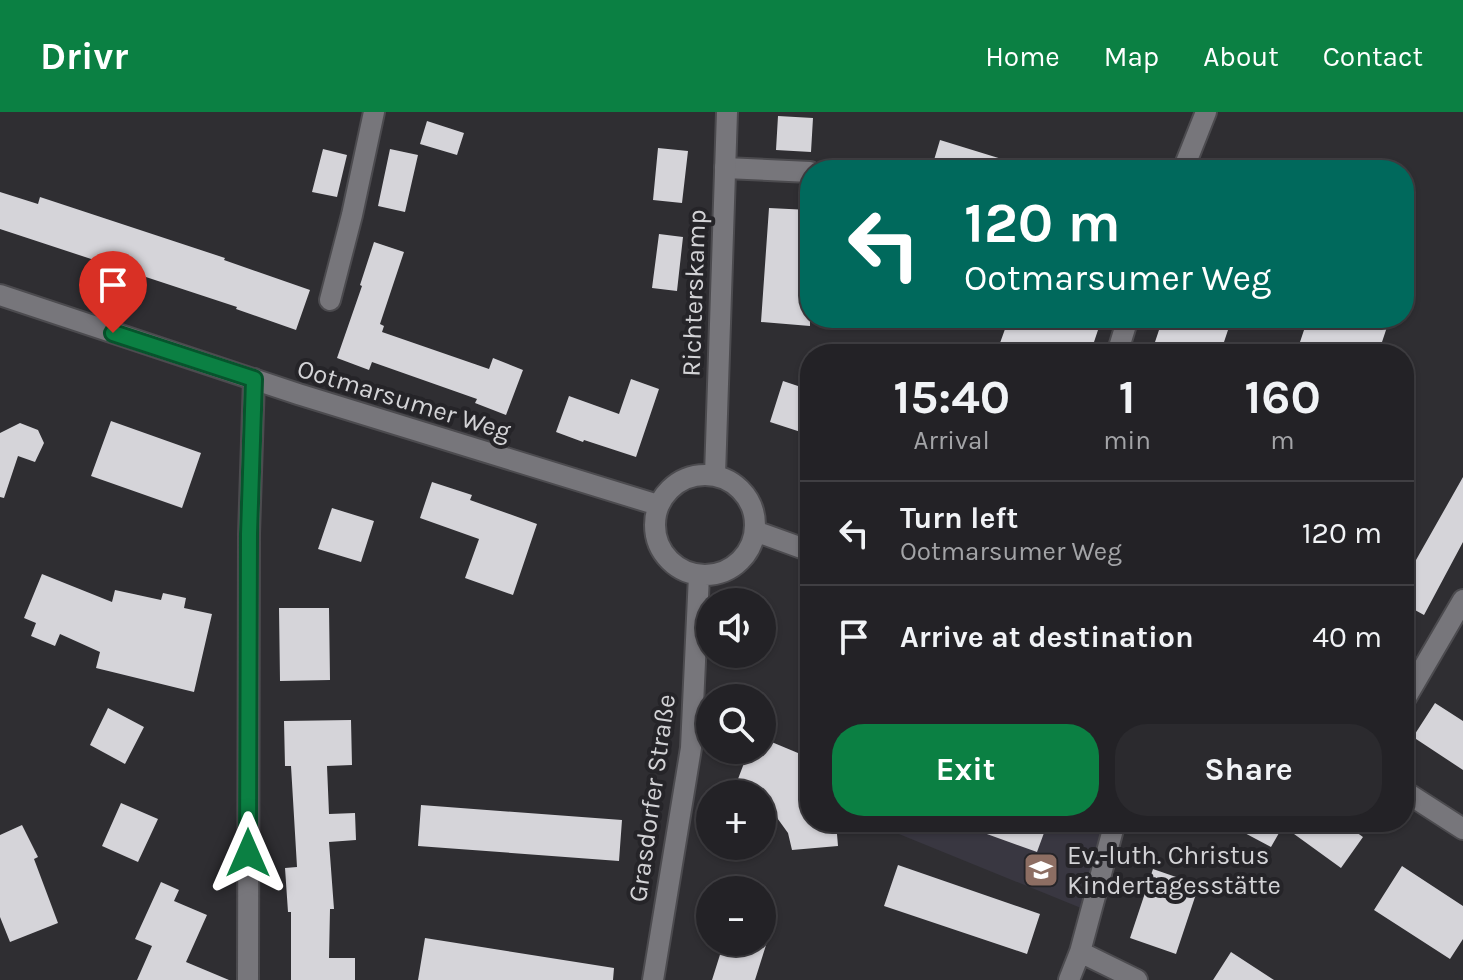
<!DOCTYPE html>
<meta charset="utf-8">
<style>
:root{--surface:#232226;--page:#2b2a2e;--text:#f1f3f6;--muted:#a3a4a7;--line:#403f43;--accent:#0b8043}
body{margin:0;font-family:Karla,sans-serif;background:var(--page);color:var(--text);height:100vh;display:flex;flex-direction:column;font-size:30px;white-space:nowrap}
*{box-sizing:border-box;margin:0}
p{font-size:26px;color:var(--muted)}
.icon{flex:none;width:44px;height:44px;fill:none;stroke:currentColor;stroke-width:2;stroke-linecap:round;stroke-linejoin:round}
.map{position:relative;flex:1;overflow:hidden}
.details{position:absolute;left:800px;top:232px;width:614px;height:488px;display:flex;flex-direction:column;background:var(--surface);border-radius:32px;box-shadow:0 2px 6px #0004,0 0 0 2px var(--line)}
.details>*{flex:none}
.guide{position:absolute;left:800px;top:48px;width:614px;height:168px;border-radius:32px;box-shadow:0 2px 6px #0004,0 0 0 2px var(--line);background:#00695c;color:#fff;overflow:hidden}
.tools{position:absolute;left:696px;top:476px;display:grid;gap:16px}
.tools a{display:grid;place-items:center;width:80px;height:80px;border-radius:50%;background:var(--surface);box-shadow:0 2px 6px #0004,0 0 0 2px var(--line);font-size:40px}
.pin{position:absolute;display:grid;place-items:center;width:68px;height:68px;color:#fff;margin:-82px -34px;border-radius:50% 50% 50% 0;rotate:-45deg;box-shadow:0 0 8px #0007}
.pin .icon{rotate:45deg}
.me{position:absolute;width:88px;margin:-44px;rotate:0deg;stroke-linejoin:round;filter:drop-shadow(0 0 6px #0008)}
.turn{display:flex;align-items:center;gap:28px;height:168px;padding:0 32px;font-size:36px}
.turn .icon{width:104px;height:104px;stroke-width:2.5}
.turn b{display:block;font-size:56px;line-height:68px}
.eta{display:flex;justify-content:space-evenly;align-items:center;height:136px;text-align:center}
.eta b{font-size:48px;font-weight:700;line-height:56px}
.button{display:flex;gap:16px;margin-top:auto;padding:16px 32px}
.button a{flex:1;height:92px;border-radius:32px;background:var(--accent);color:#fff;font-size:32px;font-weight:700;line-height:92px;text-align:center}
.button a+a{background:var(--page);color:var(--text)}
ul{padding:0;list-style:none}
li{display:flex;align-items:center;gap:24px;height:104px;padding:0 32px;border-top:2px solid var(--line)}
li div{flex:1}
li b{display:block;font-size:30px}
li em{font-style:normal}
header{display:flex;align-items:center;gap:48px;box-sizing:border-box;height:112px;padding:0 40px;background:var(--accent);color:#fff}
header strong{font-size:38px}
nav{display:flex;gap:44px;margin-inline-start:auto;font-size:28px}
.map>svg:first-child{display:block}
.built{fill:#393741}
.building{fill:#d5d4d9}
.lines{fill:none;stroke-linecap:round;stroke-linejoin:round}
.minor-casing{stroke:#4c4b4f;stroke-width:24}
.tertiary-casing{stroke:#4c4b4f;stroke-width:24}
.minor{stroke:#77767b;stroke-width:20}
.tertiary{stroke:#77767b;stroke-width:20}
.route-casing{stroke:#07532c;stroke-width:20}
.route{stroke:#0b8043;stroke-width:14}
.labels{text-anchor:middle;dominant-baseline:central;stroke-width:8;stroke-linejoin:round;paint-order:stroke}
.street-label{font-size:26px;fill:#d3d3d6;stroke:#252428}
.poi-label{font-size:26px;fill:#d3d3d6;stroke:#252428;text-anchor:start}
</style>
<header>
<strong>Drivr</strong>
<nav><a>Home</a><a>Map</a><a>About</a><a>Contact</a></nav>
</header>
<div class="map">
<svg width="1463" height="868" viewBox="0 0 1463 868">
<rect width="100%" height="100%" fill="#2f2e32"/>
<path class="built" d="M895 710H1111L1081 796 894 720Z"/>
<path class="building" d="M778 4 813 6 811 40 776 38Z
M427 9 464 21 457 43 420 32Z
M940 28 1021 53 1020 58H931Z
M658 36 688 39 682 91 653 88Z
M323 37 347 43 337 85 312 80Z
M390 37 418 43 405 100 378 94Z
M0 80 38 92 40 85 225 146 224 148 310 178 296 218 236 197 237 195 0 117Z
M769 96 809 98 807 167H810V214L761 210Z
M659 122 683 125 677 179 652 176Z
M374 130 404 140 380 212 384 214 382 220 489 257 493 246 523 258 506 303 475 291 477 287 372 250 369 258 337 246 362 174 360 173Z
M1009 206H1102L1090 242H1032L1000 231Z
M1163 206H1232L1220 242H1151Z
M1308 206H1390L1378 242H1296Z
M631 267 659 277 636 345 584 328 583 330 556 320 569 284 619 302Z
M783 269 810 278V323L770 310Z
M111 309 201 341 182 396 91 364Z
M20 311 38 318 44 331 35 350 18 344 4 386 0 385V321Z
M1463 365V430L1424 503 1404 492V442L1416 448Z
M432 370 472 383 470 388 537 412 513 483 465 466 479 427 420 406Z
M332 396 374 409 361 450 318 437Z
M42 462 112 490 115 478 161 488 163 481 186 486 184 496 212 502 194 580 96 556 100 540 60 522 55 534 31 524 36 511 24 506Z
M279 496H329L330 568 280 569Z
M1435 591 1463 609V658L1413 625Z
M108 596 144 615 125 652 90 633Z
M351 608 352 653 327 654 329 702 355 701 356 728 329 730 334 797H330L329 846H355V868H291V800H288L285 756 297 755 291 654H285L284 609Z
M762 626 810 646V710H836L838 734 792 738 788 721 762 685V682L754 674 738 667 749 638H762Z
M121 691 158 707 138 750 102 734Z
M421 693 622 708 619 749 418 734Z
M963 710H1048L1037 740 962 713Z
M1224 710H1342L1363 725 1341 756 1283 714 1271 735Z
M22 713 38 745 34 747 58 811 10 830 0 805V723Z
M898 753 1040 802 1027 842 884 794Z
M1402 754 1463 794V827L1450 847 1374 798Z
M1153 757 1199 773 1176 842 1130 826Z
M161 770 179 778 174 789 207 803 186 850 229 868H137L152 834 135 827Z
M425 826 614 856 613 868H418Z
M724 830H767L755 868H712Z
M1231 840 1274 868H1213Z"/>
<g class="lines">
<defs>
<path id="minor" d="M725 56 810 60
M1183 58 1206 0
M330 188 352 103 374 0
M1117 242 1128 206
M1404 589 1463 488
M1080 840 1137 868
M248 868 249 422 254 267
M1069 868 1080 840 1115 710"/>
<path id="tertiary" d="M0 183 298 282 658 393
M655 413a50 50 0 1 1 100 0a50 50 0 1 1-100 0Z
M715 363 727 0
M755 419 810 439
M1404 679 1463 717
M653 868 691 636 699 463"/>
</defs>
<use href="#minor" class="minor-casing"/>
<use href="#tertiary" class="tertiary-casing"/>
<use href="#minor" class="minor"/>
<use href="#tertiary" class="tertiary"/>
</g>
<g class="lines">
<defs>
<path id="route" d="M113 221 254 267 249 422 248 741"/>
</defs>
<use href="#route" class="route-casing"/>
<use href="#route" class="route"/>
</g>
<defs>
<symbol id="school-square" viewBox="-11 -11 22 22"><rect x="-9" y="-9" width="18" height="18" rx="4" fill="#8d6e63" stroke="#252428"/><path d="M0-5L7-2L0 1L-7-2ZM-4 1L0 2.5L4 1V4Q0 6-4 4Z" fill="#fff"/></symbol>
</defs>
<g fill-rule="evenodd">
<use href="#school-square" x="1021" y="738" width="40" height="40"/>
</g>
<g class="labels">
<g class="street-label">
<text transform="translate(694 181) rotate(-88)">Richterskamp</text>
<text transform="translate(404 288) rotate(17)">Ootmarsumer Weg</text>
<text transform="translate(652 686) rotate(-82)">Grasdorfer Straße</text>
</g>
<g class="poi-label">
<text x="1067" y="743">Ev.-luth. Christus<tspan x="1067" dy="30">Kindertagesstätte</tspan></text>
</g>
</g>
</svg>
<div class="tools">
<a><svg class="icon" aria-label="sound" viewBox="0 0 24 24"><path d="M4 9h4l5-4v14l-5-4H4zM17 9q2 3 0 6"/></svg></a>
<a><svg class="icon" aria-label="search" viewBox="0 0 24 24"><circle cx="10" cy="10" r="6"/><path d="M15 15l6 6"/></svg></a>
<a>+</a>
<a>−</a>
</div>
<div class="pin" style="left:113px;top:221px;background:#d93025"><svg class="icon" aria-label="arrive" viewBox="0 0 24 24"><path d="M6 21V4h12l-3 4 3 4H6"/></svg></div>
<svg class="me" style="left:248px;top:741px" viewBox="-20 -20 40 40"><path d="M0-17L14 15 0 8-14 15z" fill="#0b8043" stroke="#fff" stroke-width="4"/></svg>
<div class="guide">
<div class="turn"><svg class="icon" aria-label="left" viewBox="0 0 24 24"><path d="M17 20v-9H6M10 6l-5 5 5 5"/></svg><div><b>120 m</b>Ootmarsumer Weg</div></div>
</div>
<section class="details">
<div class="eta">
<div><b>15:40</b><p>Arrival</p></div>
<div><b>1</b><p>min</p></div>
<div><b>160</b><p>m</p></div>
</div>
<ul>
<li><svg class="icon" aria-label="left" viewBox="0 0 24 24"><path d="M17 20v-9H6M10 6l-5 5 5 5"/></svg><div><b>Turn left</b><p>Ootmarsumer Weg</p></div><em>120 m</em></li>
<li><svg class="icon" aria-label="arrive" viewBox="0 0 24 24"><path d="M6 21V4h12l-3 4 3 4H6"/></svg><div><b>Arrive at destination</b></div><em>40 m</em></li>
</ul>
<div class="button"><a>Exit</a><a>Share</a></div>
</section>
</div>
